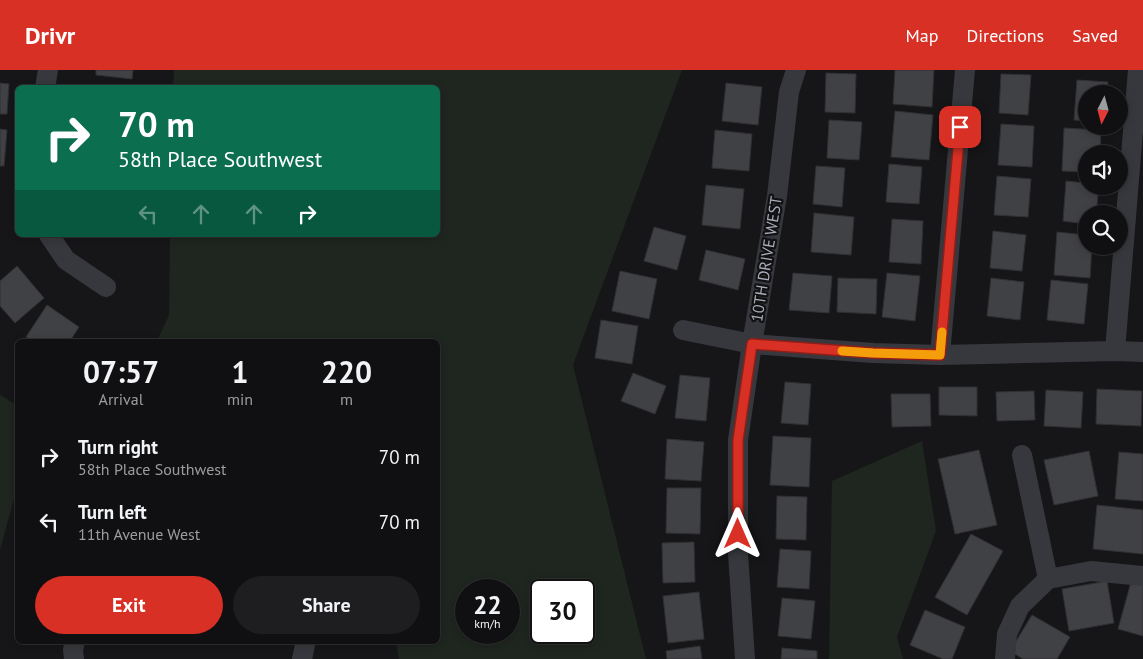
<!DOCTYPE html>
<style>
:root{--surface:#101012;--page:#1e1e20;--text:#f1f3f6;--muted:#9c9d9f;--line:#303032;--accent:#d93025}
body{margin:0;font-family:"PT Sans",sans-serif;background:var(--page);color:var(--text);height:100vh;display:flex;flex-direction:column;font-size:19px;white-space:nowrap}
*{box-sizing:border-box;margin:0}
p{font-size:16px;color:var(--muted)}
.icon{flex:none;width:28px;height:28px;fill:none;stroke:currentColor;stroke-width:2;stroke-linecap:round;stroke-linejoin:round}
.map{position:relative;flex:1;overflow:hidden}
.details{position:absolute;left:15px;top:269px;width:425px;height:305px;display:flex;flex-direction:column;background:var(--surface);border-radius:8px;box-shadow:0 2px 8px #0003,0 0 0 1px var(--line)}
.details>*{flex:none}
.guide{position:absolute;left:15px;top:15px;width:425px;height:152px;border-radius:8px;box-shadow:0 2px 8px #0003,0 0 0 1px var(--line);background:#0b6e4f;color:#fff;overflow:hidden}
.needle{width:32px;rotate:186deg}
.fabs{position:absolute;left:1078px;top:15px;display:grid;gap:10px}
.fabs a{display:grid;place-items:center;width:50px;height:50px;border-radius:50%;background:var(--surface);box-shadow:0 2px 8px #0003,0 0 0 1px var(--line);font-size:25px}
.speed{position:absolute;left:455px;top:509px;display:flex;gap:10px;font-size:25px;font-weight:700;text-align:center}
.speed>*{display:grid;place-content:center;width:65px;height:65px;border-radius:50%;background:var(--surface);box-shadow:0 2px 8px #0003,0 0 0 1px var(--line);line-height:1}
.speed small{font-size:12px;font-weight:400}
.speed .limit{border:2px solid #111;border-radius:8px;background:#fff;color:#111}
.pin{position:absolute;display:grid;place-items:center;width:42px;height:42px;color:#fff;margin:-21px;border-radius:10px;box-shadow:0 2px 8px #0006}
.me{position:absolute;width:55px;margin:-28px;rotate:0deg;stroke-linejoin:round;filter:drop-shadow(0 0 4px #0008)}
.turn{display:flex;align-items:center;gap:18px;height:105px;padding:0 20px;font-size:22px}
.turn .icon{width:65px;height:65px;stroke-width:2.5}
.turn b{display:block;font-size:35px;line-height:42px}
.lanes{display:flex;align-items:center;height:48px;padding:0 20px;background:#0003;justify-content:center;gap:25px;direction:ltr}
.lanes .off{opacity:.35}
.eta{display:flex;justify-content:space-evenly;align-items:center;height:85px;text-align:center}
.eta b{font-size:30px;font-weight:700;line-height:35px}
.primary-button{display:flex;gap:10px;margin-top:auto;padding:10px 20px}
.primary-button a{flex:1;height:58px;border-radius:30px;background:var(--accent);color:#fff;font-size:20px;font-weight:700;line-height:58px;text-align:center}
.primary-button a+a{background:var(--page);color:var(--text)}
ul{padding:0;list-style:none}
li{display:flex;align-items:center;gap:15px;height:65px;padding:0 20px}
li div{flex:1}
li b{display:block;font-size:19px}
li em{font-style:normal}
header{display:flex;align-items:center;gap:30px;box-sizing:border-box;height:70px;padding:0 25px;background:var(--accent);color:#fff}
header strong{font-size:24px}
nav{display:flex;gap:28px;margin-inline-start:auto;font-size:18px}
.map>svg:first-child{display:block}
.green{fill:#1e261f;fill-rule:evenodd}
.building{fill:#404145;stroke:#303034}
.lines{fill:none;stroke-linecap:round;stroke-linejoin:round}
.street{stroke:#37383d;stroke-width:20}
.route-casing{stroke:#8d1f18;stroke-width:12}
.route{stroke:#d93025;stroke-width:9}
.slow{stroke:#f59e0b;stroke-width:9}
.labels{text-anchor:middle;dominant-baseline:central;stroke-width:4.5;stroke-linejoin:round;paint-order:stroke}
.street-label{font-size:16px;fill:#a8adb8;stroke:#111113}
</style>
<header>
<strong>Drivr</strong>
<nav><a>Map</a><a>Directions</a><a>Saved</a></nav>
</header>
<div class="map">
<svg width="1143" height="589" viewBox="0 0 1143 589">
<rect width="100%" height="100%" fill="#161618"/>
<path class="green" d="M174 0H682L573 295 646 589H399L396 571H438V271H157L169 245 170 165H438V18L173 17ZM466 520H509V562H466ZM541 520H584V562H541Z
M0 325 17 335V418L0 480Z
M922 371 936 461 897 567 903 589H829L832 411Z"/>
<path class="building" d="M96 0H133L132 9 96 5Z
M895 0H934L932 37 893 34Z
M826 3 856 4 855 43 825 42Z
M1001 4 1031 5 1028 45 999 43Z
M1077 10 1108 12 1107 24H1086V51L1074 50Z
M0 13 9 14 7 44H0Z
M726 13 762 17 758 55 722 51Z
M895 41 933 45 929 90 891 87Z
M829 50 862 52 859 90 827 88Z
M1001 54 1034 56 1032 97 998 95Z
M1064 58 1101 60 1100 84H1086V102L1062 101Z
M0 59 7 60 4 96H0Z
M715 60 752 64 749 101 712 98Z
M889 94 922 97 919 134 886 132Z
M816 96 845 98 842 137 813 134Z
M997 106 1031 109 1028 147 994 145Z
M1066 111 1086 113V116H1099L1096 144H1086V154L1063 151Z
M706 115 744 119 740 159 702 155Z
M814 143 854 147 851 185 811 182Z
M892 149 923 151 921 194 889 192Z
M654 157 686 166 677 200 644 191Z
M993 161 1026 165 1022 201 990 198Z
M1057 162 1086 165V176H1092L1090 208 1054 205Z
M706 180 745 189 738 220 699 210Z
M17 196 44 228 15 253 0 236V211Z
M620 201 657 209 649 249 612 241Z
M793 203 832 206 829 243 789 240Z
M887 203 920 206 915 251 882 247Z
M838 208 877 209 876 244 837 242Z
M991 208 1024 212 1020 250 987 246Z
M1051 210 1088 214 1084 254 1047 250Z
M47 235 79 257 70 271H33L26 267Z
M601 250 638 256 632 294 595 288Z
M633 303 666 316 655 344 621 331Z
M680 305 710 308 706 351 675 348Z
M785 312 811 314 808 355 781 353Z
M939 317H977V346L939 345Z
M1097 319 1142 321 1141 356 1096 354Z
M1046 320 1083 322 1081 358 1044 356Z
M1034 321 1035 350 997 351 996 322Z
M891 324H930L931 356 892 357Z
M773 366 811 368 809 417 770 415Z
M667 369 704 372 701 411 665 409Z
M979 380 997 455 955 464 938 389Z
M1089 381 1098 426 1054 435 1044 390Z
M1119 382 1143 384V431L1115 429Z
M667 418H701L700 464 666 463Z
M777 426 807 427 806 470 776 469Z
M1097 435 1143 440V484L1093 479Z
M971 464 1003 481 967 545 935 527Z
M694 472 695 512 663 513 662 473Z
M780 479 811 481 809 519 777 517Z
M1107 511 1114 553 1069 561 1062 519Z
M1131 512 1143 515V566L1118 559Z
M699 522 704 569 668 573 663 526Z
M782 528 815 531 811 569 778 566Z
M925 540 965 557 952 589H943L910 575Z
M1032 545 1070 567 1057 589H1023L1010 581Z
M700 576 702 589H667L666 581Z
M782 578 817 581V589H781Z"/>
<g class="lines">
<path class="street" d="M45 18 48 0
M49 165 66 190 106 217
M683 260 752 274 873 283 940 285 1115 281 1143 282
M1115 281 1138 0
M940 285 965 0
M1048 509 1091 501 1143 506
M74 589 73 580 75 571
M302 589 305 575 304 571
M745 589 738 483V370L752 274 777 126 789 22 796 0
M1005 589 1007 564 1020 536 1048 509 1022 385"/>
</g>
<g class="lines">
<defs>
<path id="route" d="M738 464V370L752 274 873 283 940 285 960 57"/>
</defs>
<use href="#route" class="route-casing"/>
<use href="#route" class="route"/>
<path class="slow" d="M842 281 873 283 940 285 942 262"/>
</g>
<g class="labels">
<g class="street-label">
<text transform="translate(766 189) rotate(-81)">10TH DRIVE WEST</text>
</g>
</g>
</svg>
<div class="fabs">
<a><svg class="needle" viewBox="-14 -14 28 28"><path d="M0-13l5 13h-10z" fill="#e53935"/><path d="M0 13l5-13h-10z" fill="#9c9d9f"/></svg></a>
<a><svg class="icon" aria-label="sound" viewBox="0 0 24 24"><path d="M4 9h4l5-4v14l-5-4H4zM17 9q2 3 0 6"/></svg></a>
<a><svg class="icon" aria-label="search" viewBox="0 0 24 24"><circle cx="10" cy="10" r="6"/><path d="M15 15l6 6"/></svg></a>
</div>
<div class="speed"><div>22<small>km/h</small></div><div class="limit">30</div></div>
<div class="pin" style="left:960px;top:57px;background:#d93025"><svg class="icon" aria-label="arrive" viewBox="0 0 24 24"><path d="M6 21V4h12l-3 4 3 4H6"/></svg></div>
<svg class="me" style="left:738px;top:464px" viewBox="-20 -20 40 40"><path d="M0-17L14 15 0 8-14 15z" fill="#d93025" stroke="#fff" stroke-width="4"/></svg>
<div class="guide">
<div class="turn"><svg class="icon" aria-label="right" viewBox="0 0 24 24"><path d="M7 20v-9h11M14 6l5 5-5 5"/></svg><div><b>70 m</b>58th Place Southwest</div></div>
<div class="lanes"><svg class="icon off" aria-label="left" viewBox="0 0 24 24"><path d="M17 20v-9H6M10 6l-5 5 5 5"/></svg><svg class="icon off" aria-label="ahead" viewBox="0 0 24 24"><path d="M12 20V5M6 11l6-6 6 6"/></svg><svg class="icon off" aria-label="ahead" viewBox="0 0 24 24"><path d="M12 20V5M6 11l6-6 6 6"/></svg><svg class="icon" aria-label="right" viewBox="0 0 24 24"><path d="M7 20v-9h11M14 6l5 5-5 5"/></svg></div>
</div>
<section class="details">
<div class="eta">
<div><b>07:57</b><p>Arrival</p></div>
<div><b>1</b><p>min</p></div>
<div><b>220</b><p>m</p></div>
</div>
<ul>
<li><svg class="icon" aria-label="right" viewBox="0 0 24 24"><path d="M7 20v-9h11M14 6l5 5-5 5"/></svg><div><b>Turn right</b><p>58th Place Southwest</p></div><em>70 m</em></li>
<li><svg class="icon" aria-label="left" viewBox="0 0 24 24"><path d="M17 20v-9H6M10 6l-5 5 5 5"/></svg><div><b>Turn left</b><p>11th Avenue West</p></div><em>70 m</em></li>
</ul>
<div class="primary-button"><a>Exit</a><a>Share</a></div>
</section>
</div>
